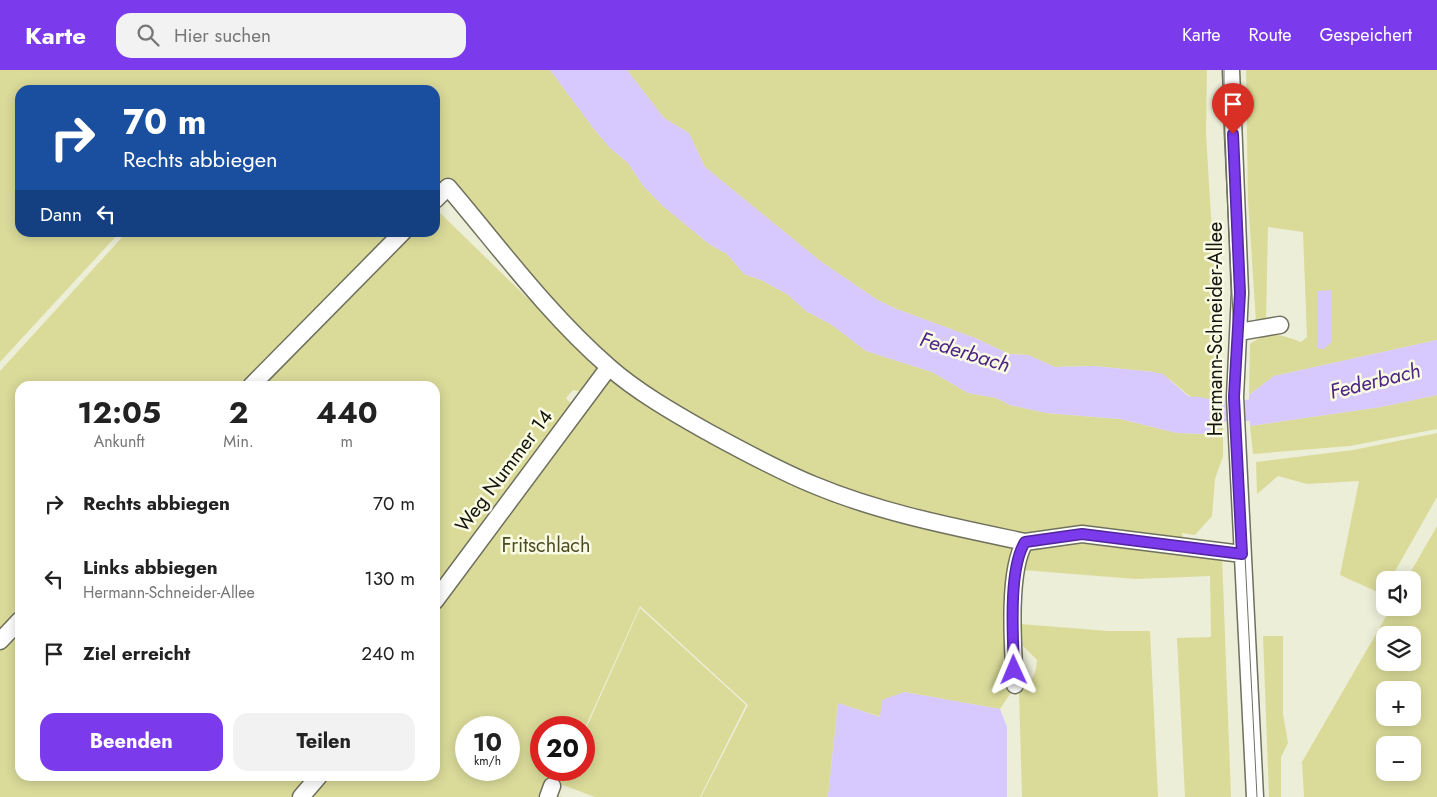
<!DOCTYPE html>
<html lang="de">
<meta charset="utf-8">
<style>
:root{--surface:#fff;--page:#f2f2f2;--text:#222;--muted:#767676;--accent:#7c3aed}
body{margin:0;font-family:Jost,sans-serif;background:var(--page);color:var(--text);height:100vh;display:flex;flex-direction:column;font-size:19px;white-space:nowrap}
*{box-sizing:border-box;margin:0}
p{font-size:16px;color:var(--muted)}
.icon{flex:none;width:28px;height:28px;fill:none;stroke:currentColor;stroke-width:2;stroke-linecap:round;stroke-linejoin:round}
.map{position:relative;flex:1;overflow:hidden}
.drawer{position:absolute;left:15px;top:311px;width:425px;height:400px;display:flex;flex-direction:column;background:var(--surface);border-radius:15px;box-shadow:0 2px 12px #0003}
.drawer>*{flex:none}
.top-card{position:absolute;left:15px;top:15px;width:425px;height:152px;border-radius:15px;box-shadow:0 2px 12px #0003;background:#1a4fa0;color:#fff;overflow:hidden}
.tools{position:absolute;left:1376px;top:501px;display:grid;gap:10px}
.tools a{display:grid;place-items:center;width:45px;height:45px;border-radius:10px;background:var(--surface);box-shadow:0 2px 12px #0003;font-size:25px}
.speed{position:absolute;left:455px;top:646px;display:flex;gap:10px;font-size:25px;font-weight:700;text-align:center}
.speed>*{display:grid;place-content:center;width:65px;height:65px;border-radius:50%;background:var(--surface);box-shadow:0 2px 12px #0003;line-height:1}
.speed small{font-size:12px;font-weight:400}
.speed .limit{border:8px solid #d22;background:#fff;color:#111}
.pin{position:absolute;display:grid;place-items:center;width:42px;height:42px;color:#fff;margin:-51px -21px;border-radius:50% 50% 50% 0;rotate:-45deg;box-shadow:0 0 5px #0007}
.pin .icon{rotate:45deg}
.me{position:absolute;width:55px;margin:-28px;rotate:359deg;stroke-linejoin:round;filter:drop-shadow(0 0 4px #0008)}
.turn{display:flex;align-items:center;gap:18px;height:105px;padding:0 25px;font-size:22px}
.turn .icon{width:65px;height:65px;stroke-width:2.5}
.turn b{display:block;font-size:35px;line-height:42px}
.then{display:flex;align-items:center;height:48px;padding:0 25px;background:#0003;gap:10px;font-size:19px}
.eta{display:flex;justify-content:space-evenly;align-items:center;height:85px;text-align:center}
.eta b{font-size:30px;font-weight:700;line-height:35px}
.button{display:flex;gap:10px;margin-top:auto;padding:10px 25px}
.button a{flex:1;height:58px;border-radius:15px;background:var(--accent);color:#fff;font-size:20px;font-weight:700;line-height:58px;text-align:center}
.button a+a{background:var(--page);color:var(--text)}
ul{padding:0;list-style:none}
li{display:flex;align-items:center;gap:15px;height:75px;padding:0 25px}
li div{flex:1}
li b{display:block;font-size:19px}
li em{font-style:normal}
header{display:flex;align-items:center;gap:30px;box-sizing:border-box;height:70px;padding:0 25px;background:var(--accent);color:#fff}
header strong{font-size:24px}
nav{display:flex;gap:28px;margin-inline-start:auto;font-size:18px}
.search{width:350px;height:45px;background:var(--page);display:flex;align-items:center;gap:12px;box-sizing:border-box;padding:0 18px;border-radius:15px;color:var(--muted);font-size:19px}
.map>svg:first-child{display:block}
.green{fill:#dadb99;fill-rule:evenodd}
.water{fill:#d7c8fd}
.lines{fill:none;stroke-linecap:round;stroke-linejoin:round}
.river{stroke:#d7c8fd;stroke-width:21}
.minor-casing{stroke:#6f705d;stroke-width:19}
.minor{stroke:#fff;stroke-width:16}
.tram{stroke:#707164;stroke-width:1}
.route-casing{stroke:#51269a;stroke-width:12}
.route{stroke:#7c3aed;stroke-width:9}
.labels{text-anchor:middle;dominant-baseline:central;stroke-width:5;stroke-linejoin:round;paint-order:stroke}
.street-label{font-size:20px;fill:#15150e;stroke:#fafbe5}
.park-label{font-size:20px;fill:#4c4b22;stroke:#fafbe5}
.water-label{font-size:21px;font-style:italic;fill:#4d2585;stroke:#fafbe5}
</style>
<header>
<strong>Karte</strong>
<div class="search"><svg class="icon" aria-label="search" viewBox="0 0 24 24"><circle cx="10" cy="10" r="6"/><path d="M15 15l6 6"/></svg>Hier suchen</div>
<nav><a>Karte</a><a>Route</a><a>Gespeichert</a></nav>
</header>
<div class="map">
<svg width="1437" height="727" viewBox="0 0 1437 727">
<rect width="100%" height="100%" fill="#edeed8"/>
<path class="green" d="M0 0H550L594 59 610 78 628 93 644 117 663 136 709 174 727 184 744 204 761 210 787 224 806 241 832 255 866 281 932 302 968 323 996 328 1010 335 1046 343 1120 349 1177 363 1203 364 1223 357V386L1215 409 1212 446 1195 465 1182 463 1185 475 1023 465 884 435 812 411 729 371 615 296 573 257 453 118 435 125V20H20V162L119 163 0 292Z
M627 0H1207L1206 63 1222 331C1186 340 1181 308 1154 302L1094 296 1055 297 1028 285 1009 284 975 268 894 238 876 229 819 190 705 97 689 63 664 48Z
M1246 0H1437V270L1274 306 1249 325 1250 274C1270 260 1279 264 1301 272L1307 267 1303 162 1268 157 1266 251 1256 252 1248 129Z
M435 138 600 299 583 322 573 320 566 328 572 335 602 318 613 308 769 400 1017 476 1012 621 1000 639 904 622 881 647 838 633 828 727H701L748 635 640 536 584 660V658H541V700H566L555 724 562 727H0V301L126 163 435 162ZM20 316H435V706H20ZM466 658H509V700H466Z
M1437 325V359L1350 376 1253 384 1250 356 1381 337Z
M1437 363V427L1390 510H1385V519L1382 524 1340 505 1359 411 1307 414 1278 406 1257 424 1256 392 1353 380Z
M1437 456V727H1304L1302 692 1391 538H1412V510H1406ZM1385 565H1412V592H1385ZM1385 620H1412V648H1385ZM1385 675H1412V702H1385Z
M1059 470 1222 485 1231 727H1185L1177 568 1211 567 1210 506 1136 509 1022 500 1030 475Z
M640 538 746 635 700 727H595L560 714 567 700H584V663Z
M1020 554 1108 561H1150L1158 727H1022L1019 622C1032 613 1036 604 1037 590L1020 573Z
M1263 566H1283V644L1288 673 1281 687V727H1269Z"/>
<path class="water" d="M550 0H627L664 48 689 63 705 97 819 190 876 229 894 238 975 268 1009 284 1028 285 1055 297 1094 296 1154 302 1163 304 1188 326 1212 333 1222 331 1223 357 1203 364 1177 363 1120 349 1046 343 1010 335 996 328 968 323 932 302 866 281 832 255 806 241 787 224 761 210 744 204 727 184 709 174 663 136 644 117 628 93 610 78 594 59Z
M1332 220V272L1324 279 1317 278V221Z
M1437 270V325L1381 337 1250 356 1249 325 1274 306Z
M904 622 1000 639 1007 657V727H828L838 633 880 647 882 630Z"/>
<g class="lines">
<path class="river" d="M1195 337C1227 344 1245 342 1278 335"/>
<defs>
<path id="minor" d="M1231 0 1240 223 1235 327 1255 727
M435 130 448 117C499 177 548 244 609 297 636 321 674 343 706 361 741 380 777 400 814 415 881 443 954 457 1025 472
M1239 262 1280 255
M251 316 403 162
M435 531 609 297
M0 571 20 550
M1015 615C1013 579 1007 501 1025 472L1082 464 1242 484
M301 727 319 706
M548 727 552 716"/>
</defs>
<use href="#minor" class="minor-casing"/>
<use href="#minor" class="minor"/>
<path class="tram" d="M1224 0V63L1257 727"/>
</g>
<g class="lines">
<defs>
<path id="route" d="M1014 600C1013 567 1008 499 1025 472L1082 464 1242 484 1234 327 1240 223 1233 64"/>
</defs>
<use href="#route" class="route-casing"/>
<use href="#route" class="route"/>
</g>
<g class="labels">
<g class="street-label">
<text transform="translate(1215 259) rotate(-90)">Hermann-Schneider-Allee</text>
<text transform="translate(504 401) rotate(-53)">Weg Nummer 14</text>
</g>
<g class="park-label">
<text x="546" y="475">Fritschlach</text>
</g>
<g class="water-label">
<text transform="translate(965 282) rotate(17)">Federbach</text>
<text transform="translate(1375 311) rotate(-14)">Federbach</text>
</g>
</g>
</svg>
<div class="tools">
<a><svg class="icon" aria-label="sound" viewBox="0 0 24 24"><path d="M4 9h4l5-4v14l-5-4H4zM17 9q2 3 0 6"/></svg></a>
<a><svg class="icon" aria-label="layers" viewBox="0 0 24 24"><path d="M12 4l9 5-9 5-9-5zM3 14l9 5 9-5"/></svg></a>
<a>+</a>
<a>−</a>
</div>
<div class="speed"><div>10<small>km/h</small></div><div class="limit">20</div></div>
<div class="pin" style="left:1233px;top:64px;background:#d93025"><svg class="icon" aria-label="arrive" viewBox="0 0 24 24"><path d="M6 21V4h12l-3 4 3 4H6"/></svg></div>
<svg class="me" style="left:1014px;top:600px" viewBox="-20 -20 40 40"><path d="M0-17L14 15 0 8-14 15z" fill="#7c3aed" stroke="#fff" stroke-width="4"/></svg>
<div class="top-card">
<div class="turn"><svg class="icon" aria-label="right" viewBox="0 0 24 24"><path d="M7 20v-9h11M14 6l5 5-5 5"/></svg><div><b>70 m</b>Rechts abbiegen</div></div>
<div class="then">Dann<svg class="icon" aria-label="left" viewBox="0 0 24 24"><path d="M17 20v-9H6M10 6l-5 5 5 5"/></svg></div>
</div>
<section class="drawer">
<div class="eta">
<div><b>12:05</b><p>Ankunft</p></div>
<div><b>2</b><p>Min.</p></div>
<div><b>440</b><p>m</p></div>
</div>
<ul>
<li><svg class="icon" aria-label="right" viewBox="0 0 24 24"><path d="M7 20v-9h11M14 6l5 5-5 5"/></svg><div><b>Rechts abbiegen</b></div><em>70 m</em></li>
<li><svg class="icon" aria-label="left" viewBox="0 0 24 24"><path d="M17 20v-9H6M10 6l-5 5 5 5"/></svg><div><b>Links abbiegen</b><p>Hermann-Schneider-Allee</p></div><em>130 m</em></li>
<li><svg class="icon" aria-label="arrive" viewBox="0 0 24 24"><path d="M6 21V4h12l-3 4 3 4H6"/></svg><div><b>Ziel erreicht</b></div><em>240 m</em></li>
</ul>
<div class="button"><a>Beenden</a><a>Teilen</a></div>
</section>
</div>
